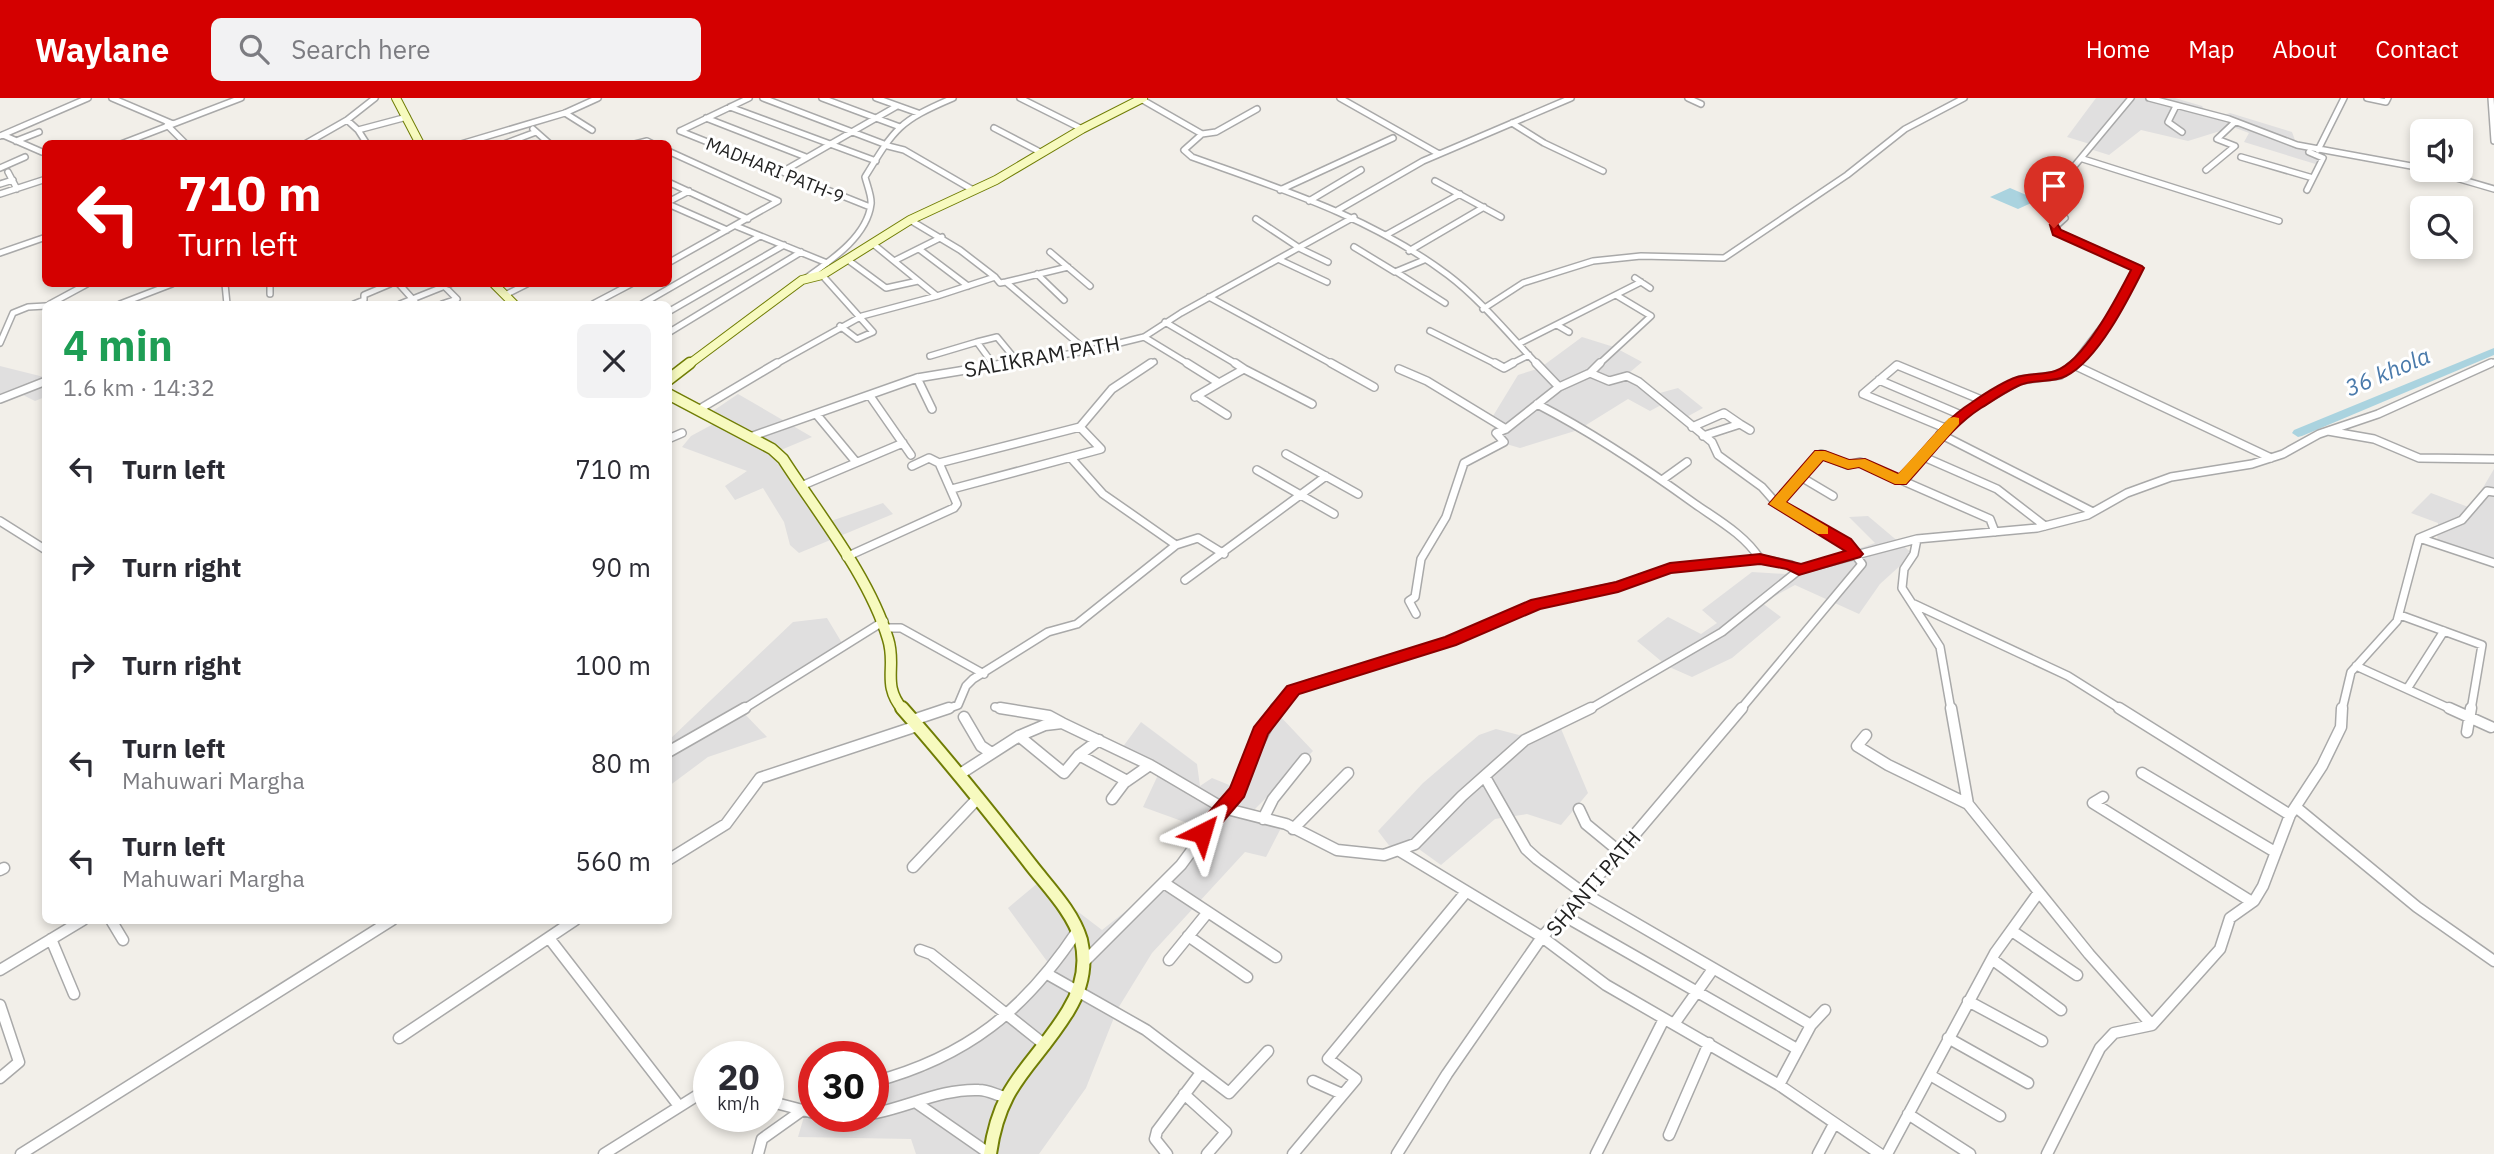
<!DOCTYPE html>
<meta charset="utf-8">
<style>
:root{--surface:#fff;--page:#f2f2f3;--text:#2b2b33;--muted:#7c7c81;--accent:#d40000}
body{margin:0;font-family:"IBM Plex Sans",sans-serif;background:var(--page);color:var(--text);height:100vh;display:flex;flex-direction:column;font-size:26px;white-space:nowrap}
*{box-sizing:border-box;margin:0}
p{font-size:23px;color:var(--muted)}
.icon{flex:none;width:38px;height:38px;fill:none;stroke:currentColor;stroke-width:2;stroke-linecap:round;stroke-linejoin:round}
.map{position:relative;flex:1;overflow:hidden}
.drawer{position:absolute;left:42px;top:203px;width:630px;height:623px;display:flex;flex-direction:column;background:var(--surface);border-radius:10px;box-shadow:0 4px 10px #0003}
.drawer>*{flex:none}
.top-card{position:absolute;left:42px;top:42px;width:630px;height:147px;border-radius:10px;box-shadow:0 4px 10px #0003;background:#d40000;color:#fff;overflow:hidden}
.fabs{position:absolute;left:2410px;top:21px;display:grid;gap:14px}
.fabs a{display:grid;place-items:center;width:63px;height:63px;border-radius:10px;background:var(--surface);box-shadow:0 4px 10px #0003;font-size:35px}
.speed{position:absolute;left:693px;top:943px;display:flex;gap:14px;font-size:35px;font-weight:700;text-align:center}
.speed>*{display:grid;place-content:center;width:91px;height:91px;border-radius:50%;background:var(--surface);box-shadow:0 4px 10px #0003;line-height:1}
.speed small{font-size:18px;font-weight:400}
.speed .limit{border:10px solid #d22;background:#fff;color:#111}
.pin{position:absolute;display:grid;place-items:center;width:60px;height:60px;color:#fff;margin:-72px -30px;border-radius:50% 50% 50% 0;rotate:-45deg;box-shadow:0 0 7px #0007}
.pin .icon{rotate:45deg}
.me{position:absolute;width:77px;margin:-38px;rotate:40deg;stroke-linejoin:round;filter:drop-shadow(0 0 5px #0008)}
.turn{display:flex;align-items:center;gap:24px;height:147px;padding:0 21px;font-size:32px}
.turn .icon{width:91px;height:91px;stroke-width:2.5}
.turn b{display:block;font-size:49px;line-height:60px}
.round{display:grid;place-items:center;flex:none;width:74px;height:74px;border-radius:10px;background:var(--page)}
.head{display:flex;align-items:center;justify-content:space-between;height:119px;padding:0 21px}
h1{font-size:42px;font-weight:700;line-height:52px;color:#1e9e55}
ul{padding:0;list-style:none}
li{display:flex;align-items:center;gap:21px;height:98px;padding:0 21px}
li div{flex:1}
li b{display:block;font-size:26px}
li em{font-style:normal}
header{display:flex;align-items:center;gap:42px;box-sizing:border-box;height:98px;padding:0 35px;background:var(--accent);color:#fff}
header strong{font-size:33px}
nav{display:flex;gap:38px;margin-inline-start:auto;font-size:24px}
.search{width:490px;height:63px;background:var(--page);display:flex;align-items:center;gap:18px;box-sizing:border-box;padding:0 24px;border-radius:10px;color:var(--muted);font-size:26px}
.map>svg:first-child{display:block}
.residential{fill:#e0dfdf}
.water{fill:#aad3df}
.lines{fill:none;stroke-linecap:round;stroke-linejoin:round}
.river{fill:#aad3df;fill-rule:evenodd}
.street-far2-casing{stroke:#a9a9a9;stroke-width:8}
.street-far1-casing{stroke:#a9a9a9;stroke-width:10}
.street-casing{stroke:#a9a9a9;stroke-width:13}
.secondary-far2-casing{stroke:#707d05;stroke-width:10}
.secondary-far1-casing{stroke:#707d05;stroke-width:13}
.secondary-casing{stroke:#707d05;stroke-width:16}
.street-far2{stroke:#fff;stroke-width:5}
.street-far1{stroke:#fff;stroke-width:7}
.street{stroke:#fff;stroke-width:10}
.secondary-far2{stroke:#f7fabf;stroke-width:8}
.secondary-far1{stroke:#f7fabf;stroke-width:10}
.secondary{stroke:#f7fabf;stroke-width:12}
.route{fill:#d40000;stroke:#8a0000;stroke-width:2}
.slow{fill:#f59e0b}
.labels{text-anchor:middle;dominant-baseline:central;stroke-width:6;stroke-linejoin:round;paint-order:stroke}
.far-street-label{font-size:18px;fill:#222;stroke:#fff}
.street-label{font-size:21px;fill:#222;stroke:#fff}
.water-label{font-size:23px;font-style:italic;fill:#4a7aab;stroke:#fff}
</style>
<header>
<strong>Waylane</strong>
<div class="search"><svg class="icon" aria-label="search" viewBox="0 0 24 24"><circle cx="10" cy="10" r="6"/><path d="M15 15l6 6"/></svg>Search here</div>
<nav><a>Home</a><a>Map</a><a>About</a><a>Contact</a></nav>
</header>
<div class="map">
<svg width="2494" height="1056" viewBox="0 0 2494 1056">
<rect width="100%" height="100%" fill="#f2efe9"/>
<path class="residential" d="M2096 0H2175L2202 8 2206 14 2222 18 2230 15 2292 34 2296 45 2322 51V68L2244 44 2249 35 2233 29 2188 43 2141 32 2109 57 2090 51 2093 47 2067 39Z
M1582 239 1614 249 1642 264 1629 275 1656 296 1678 290 1703 310 1683 321 1663 306 1650 313 1628 301 1578 332 1520 350 1496 343 1493 318 1518 277 1540 270Z
M0 268 44 279 45 299 35 303 21 296 0 303Z
M738 296 812 339 776 354 831 423 883 405 893 416 799 455 790 447 784 424 763 390 735 402 725 388 747 373 682 349 691 338 717 324 710 315Z
M2494 371V465L2437 448 2438 425 2411 415 2431 395 2471 410Z
M1868 418 1913 456 1880 486 1859 516 1795 487 1762 505 1781 519 1732 560 1692 579 1667 568 1637 543 1668 519 1701 536 1717 525 1702 512 1752 474 1785 476 1875 445 1849 419Z
M827 520 842 545 741 612 767 639 708 659 669 688V642L793 524Z
M1278 616 1313 653 1252 714 1281 730 1266 759 1245 754 1152 855 1117 912 1086 990 1039 1056H916L911 1041 798 1039 812 991 814 1018H873V982L925 974 1024 900 1049 866 1008 810 1039 784 1102 832 1165 782 1201 730 1143 709 1158 677 1122 650 1141 624 1197 666 1200 688 1212 680 1234 689 1251 645Z
M1559 626 1588 695 1561 727 1527 716 1495 721 1441 767 1416 749 1394 754 1378 733 1423 685 1479 637 1496 631 1519 637Z"/>
<path class="water" d="M2010 90 2038 102 2018 111 1990 99Z"/>
<g class="lines">
<path class="river" d="M2494 250V257L2302 338 2298 339 2292 335 2294 332Z"/>
<defs>
<path id="street-far2" d="M112 0 173 26
M763 0 884 46
M822 0 900 29
M876 0 918 15
M1020 0 1082 31
M1340 0 1439 56
M1688 0 1701 6
M2149 0 2229 21 2297 47 2422 70
M2367 0 2386 4 2388 0
M2491 0 2494 43
M1141 1 1202 36 1184 52 1192 59C1281 91 1371 119 1448 177 1481 202 1509 237 1538 267
M2176 8 2168 24 2182 34
M730 9 876 63
M565 15 592 32
M706 20 806 59
M347 22 358 32 407 19
M1512 25 1544 45 1603 73
M167 27 186 46
M994 30 1040 54
M533 31 550 46
M358 32 367 46
M680 33 870 109
M680 33 749 0
M1202 36 1216 34 1257 11
M3 37 42 54
M0 38 88 0
M16 43 39 34
M121 46 241 0
M305 46 347 22 375 0
M461 46 565 15 598 0
M504 46 536 34
M635 46 647 43 653 46
M884 47 904 52 973 92
M2318 52 2344 0
M668 53 778 103 668 165
M2241 59 2313 80
M2083 61 2279 123
M0 70 25 59
M2206 72 2235 48 2217 41 2235 24
M2429 72 2494 91
M8 74 17 91
M782 74 897 8
M1435 83 1501 119
M668 84 748 121
M0 86 13 82
M1280 92 1393 40
M2307 92 2323 60 2309 54
M0 96 46 81
M1309 103 1361 72
M668 104 689 93
M668 106 727 132
M1338 112 1423 63 1571 0
M1256 121 1301 151 1328 164
M736 128 827 165
M1386 137 1460 96
M872 145 937 198 995 179 960 152 910 122
M1354 149 1395 174 1424 162
M919 151 968 188
M1409 153 1484 109
M1050 154 1090 188
M0 155 46 139
M848 162 886 190 918 183
M896 162 942 139
M1280 162 1327 184
M1398 175 1445 205
M1037 176 1064 202
M822 177 873 234 857 241 840 228
M995 179 1000 185 1006 184 1087 253
M806 180C830 163 867 139 871 106 872 99 867 87 865 79 895 30 899 23 953 0
M1635 180 1650 190
M1006 184 1068 169
M225 186 227 206
M270 186V196
M399 186 417 206
M442 186 457 201 442 206
M505 197 527 186
M1209 199 1334 267
M50 206 87 186
M120 206 172 186
M354 206 364 202V197L390 186
M400 206 450 186
M593 206 631 186
M642 206 760 138
M1483 211 1523 185 1593 163 1641 158 1724 160 1847 77 1905 31 1964 0
M668 214 784 147
M1165 224 1238 267
M1557 227 1569 234
M1430 233 1498 267
M668 235 801 154
M1144 239 1190 267
M0 245 13 215 28 209 46 208
M1520 245 1641 184
M930 258 977 244
M993 266 977 244 997 239 1016 262
M774 267 862 218 937 198
M997 267 1087 253 1144 239 1181 215 1354 119
M1148 267 1154 264
M1509 267 1529 257
M1598 267 1651 218 1616 197
M2073 267 2116 211 2138 170 2057 134 2054 130 2065 120 2041 108 2131 0
M2487 267 2494 264"/>
<path id="street-far1" d="M1187 265 1219 285 1244 271 1235 265
M1331 265 1374 289
M1495 265 1504 270 1513 265
M1536 265 1559 289
M2074 267 2271 360
M1244 271 1312 306
M1399 271 1427 283 1506 331
M1590 275 1609 283 1627 278 1639 284 1712 344 1718 357 1762 389 1777 406 1846 444 1862 466 1740 612
M917 280 932 311
M1879 282 1961 317
M870 298 911 357
M1197 298 1227 317
M1195 299 1219 285
M0 301 46 283
M1537 306C1593 335 1644 369 1695 406 1718 422 1745 437 1760 461
M698 312 777 265
M817 317 856 364
M1740 326 1750 332
M1692 329 1724 315 1740 326 1703 338
M1945 330 1863 296 1897 267 1984 303
M2328 333 2374 341 2419 360 2494 361
M1940 336 2093 414
M750 339 917 280 1008 265
M668 341 682 335
M1286 356 1358 396
M1924 359 1997 391 2045 428
M1071 360 1103 396 1176 447 1198 440 1224 456
M912 368 929 360 939 365 1080 329
M1257 372 1334 416
M1801 379 1833 398
M1662 382 1687 364
M1900 382 1924 359 1945 330 1975 308 2020 282 2060 277 2075 265
M801 388 903 345
M952 391 1101 351 1080 329 1112 291 1151 265
M1777 406 1821 356 1848 367 1860 364 1990 421 1995 434
M0 423 46 452
M2419 440 2494 465
M1917 441 1914 456 1904 471 1902 490 1940 549 1951 612
M846 459 954 410 957 406 939 365
M1185 482 1326 378
M1914 506 2068 578 2122 612
M1416 516 1409 503 1415 499 1421 461 1446 419 1464 365 1504 344 1496 335 1506 331 1559 289 1590 275 1600 265
M2400 517 2482 547 2471 612
M887 530H901L984 576
M2356 568 2453 612
M2407 591 2444 533
M995 609 1011 612
M742 612 884 523
M944 612 958 607 966 588 973 581 1048 534 1077 526 1176 447
M1275 612 1290 596 1308 586 1451 543 1536 506 1618 488 1670 470 1760 461 1791 467 1799 472
M1588 612 1722 534 1799 472 1917 441 2037 430 2088 417 2127 395 2171 379 2252 366 2283 356 2319 336 2378 316 2491 265
M2342 612 2351 574 2397 523 2419 440 2462 422 2487 393 2494 394"/>
<path id="street" d="M1000 610 1049 618 1062 625
M1742 610 1620 754 1542 839 1606 887 1779 987 1880 1056
M1951 610 1968 706 2089 856 2152 927
M2119 610 2290 717
M2449 610 2491 629
M964 619 981 648 990 654
M913 622 949 610
M2467 634 2471 610
M1866 637 1857 648 1888 667 1968 706
M1019 638 1064 675 1079 657 1099 642
M668 654 745 610
M1079 657 1127 683
M2142 675 2275 754
M960 676 1019 638 1045 627 1062 625 1150 667 1223 710 1286 726 1337 752 1384 757 1415 746 1462 698 1525 642 1591 610
M1485 679 1526 751 1537 761 1582 794 1811 927
M2103 699 2093 705 2252 804
M1112 701 1124 685 1150 667
M1223 709 1234 694 1276 610
M2297 710 2417 809 2494 863
M1579 711 1586 726 1620 754
M1263 721 1273 701 1305 661
M1293 731 1348 675
M668 762 726 726 760 680 917 628
M913 769 978 700
M0 772 4 770
M1164 785 1276 859
M1561 816 1797 951
M111 822 123 842
M2012 833 2077 877
M1188 838 1247 879
M549 840 679 1008
M51 841 74 896
M920 852 931 856 1045 947
M1169 862 1208 814
M1993 862 2061 912
M1084 864 1181 767 1223 710
M0 872 83 822
M1049 877 1146 932 1229 995 1268 953
M1968 903 2042 943
M0 907 19 964 0 980
M1674 926 1713 871
M399 940 575 822
M1948 940 2028 985
M1930 977 2000 1018
M1313 983 1342 996
M873 984C967 959 1025 912 1078 832
M1779 987 1811 927 1825 912
M1184 996 1226 1034 1207 1056
M768 1003 814 1015
M918 1006 990 1056
M1908 1016 1970 1056
M840 1018C891 1021 931 990 979 992 988 992 996 997 1005 999
M1669 1037 1709 945
M21 1056 392 822
M604 1056 709 990
M758 1056 762 1041 814 1004
M1167 1056 1155 1041 1157 1033 1200 976
M1293 1056 1356 981 1328 961 1466 794
M1397 1056 1447 976 1542 839 1398 752
M1596 1056 1664 921
M1818 1056 1834 1026
M1887 1056 1995 855 2039 794
M2047 1056 2100 950 2114 935 2152 927 2220 851 2230 820 2254 803 2263 788 2290 717 2322 668 2341 629 2342 610"/>
<path id="secondary-far2" d="M396 0 420 46
M494 186 514 206
M688 267 802 182 822 177 910 122 996 82 1082 31 1143 0"/>
<path id="secondary-far1" d="M668 282 690 265
M668 296 772 351 783 361C819 417 869 478 888 541 897 569 881 586 903 612"/>
<path id="secondary" d="M902 610C947 661 989 713 1031 767 1048 789 1073 814 1081 842 1087 867 1081 892 1068 913 1033 970 1000 983 990 1056"/>
</defs>
<use href="#street-far2" class="street-far2-casing"/>
<use href="#street-far1" class="street-far1-casing"/>
<use href="#street" class="street-casing"/>
<use href="#secondary-far2" class="secondary-far2-casing"/>
<use href="#secondary-far1" class="secondary-far1-casing"/>
<use href="#secondary" class="secondary-casing"/>
<use href="#street-far2" class="street-far2"/>
<use href="#street-far1" class="street-far1"/>
<use href="#street" class="street"/>
<use href="#secondary-far2" class="secondary-far2"/>
<use href="#secondary-far1" class="secondary-far1"/>
<use href="#secondary" class="secondary"/>
</g>
<path class="route" d="M2050 127H2058L2061 132 2142 168 2144 170C2128 202 2098 262 2066 278 2053 285 2036 281 2023 286 2009 291 1994 302 1981 310 1950 330 1931 360 1906 386H1895L1859 369 1848 371 1823 362 1786 404 1851 441 1863 456 1860 459 1799 477 1787 471 1760 466 1671 475 1618 494 1540 511 1456 547 1299 596 1268 636 1244 699 1209 740H1196L1193 735 1196 729 1230 690 1254 629 1287 588 1445 539 1531 502 1616 484 1670 465 1760 456 1801 466 1845 453 1769 406 1815 353H1825L1849 362 1865 361 1899 376C1924 352 1941 324 1971 305 1984 296 2002 284 2017 279 2029 275 2043 277 2055 273 2084 264 2117 199 2131 172L2053 137Z"/>
<path class="slow" d="M1954 319 1959 320V326L1906 386H1895L1859 369 1848 371 1823 362 1786 404 1828 429V436H1818L1769 406 1815 353H1825L1849 362 1865 361 1898 376 1949 320Z"/>
<g class="labels">
<g class="far-street-label">
<text transform="translate(775 72) rotate(22)">MADHARI PATH-9</text>
</g>
<g class="street-label">
<text transform="translate(1042 258) rotate(-10)">SALIKRAM PATH</text>
<text transform="translate(1593 785) rotate(-49)">SHANTI PATH</text>
</g>
<g class="water-label">
<text transform="translate(2387 273) rotate(-23)">36 khola</text>
</g>
</g>
</svg>
<div class="fabs">
<a><svg class="icon" aria-label="sound" viewBox="0 0 24 24"><path d="M4 9h4l5-4v14l-5-4H4zM17 9q2 3 0 6"/></svg></a>
<a><svg class="icon" aria-label="search" viewBox="0 0 24 24"><circle cx="10" cy="10" r="6"/><path d="M15 15l6 6"/></svg></a>
</div>
<div class="speed"><div>20<small>km/h</small></div><div class="limit">30</div></div>
<div class="pin" style="left:2054px;top:130px;background:#d93025"><svg class="icon" aria-label="arrive" viewBox="0 0 24 24"><path d="M6 21V4h12l-3 4 3 4H6"/></svg></div>
<svg class="me" style="left:1202px;top:735px" viewBox="-20 -20 40 40"><path d="M0-17L14 15 0 8-14 15z" fill="#d40000" stroke="#fff" stroke-width="4"/></svg>
<div class="top-card">
<div class="turn"><svg class="icon" aria-label="left" viewBox="0 0 24 24"><path d="M17 20v-9H6M10 6l-5 5 5 5"/></svg><div><b>710 m</b>Turn left</div></div>
</div>
<section class="drawer">
<div class="head"><div><h1>4 min</h1><p>1.6 km · 14:32</p></div><a class="round"><svg class="icon" aria-label="close" viewBox="0 0 24 24"><path d="M6 6l12 12M18 6L6 18"/></svg></a></div>
<ul>
<li><svg class="icon" aria-label="left" viewBox="0 0 24 24"><path d="M17 20v-9H6M10 6l-5 5 5 5"/></svg><div><b>Turn left</b></div><em>710 m</em></li>
<li><svg class="icon" aria-label="right" viewBox="0 0 24 24"><path d="M7 20v-9h11M14 6l5 5-5 5"/></svg><div><b>Turn right</b></div><em>90 m</em></li>
<li><svg class="icon" aria-label="right" viewBox="0 0 24 24"><path d="M7 20v-9h11M14 6l5 5-5 5"/></svg><div><b>Turn right</b></div><em>100 m</em></li>
<li><svg class="icon" aria-label="left" viewBox="0 0 24 24"><path d="M17 20v-9H6M10 6l-5 5 5 5"/></svg><div><b>Turn left</b><p>Mahuwari Margha</p></div><em>80 m</em></li>
<li><svg class="icon" aria-label="left" viewBox="0 0 24 24"><path d="M17 20v-9H6M10 6l-5 5 5 5"/></svg><div><b>Turn left</b><p>Mahuwari Margha</p></div><em>560 m</em></li>
</ul>
</section>
</div>
